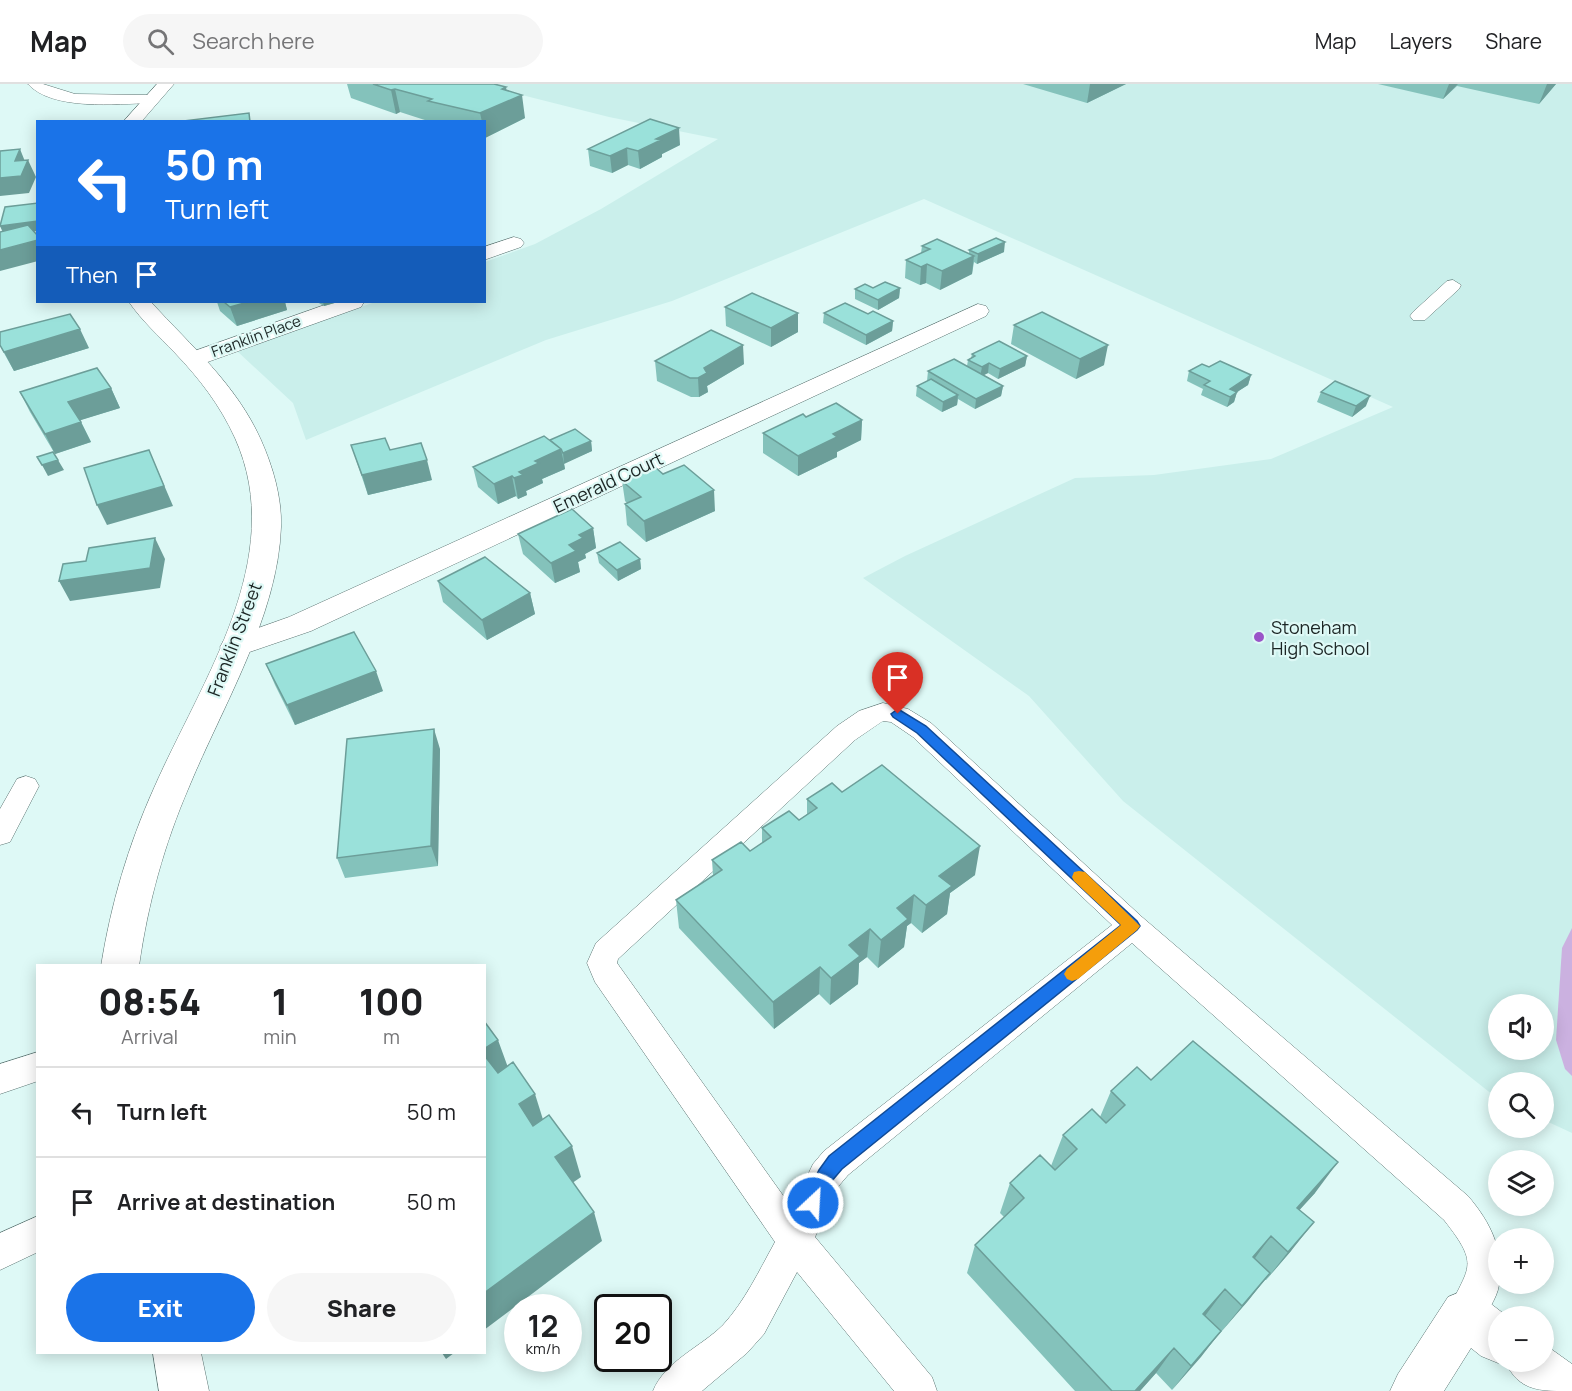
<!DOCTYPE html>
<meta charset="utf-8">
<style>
:root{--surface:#fff;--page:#f6f6f6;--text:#202124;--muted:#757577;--line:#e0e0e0;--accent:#1a73e8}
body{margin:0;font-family:Manrope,sans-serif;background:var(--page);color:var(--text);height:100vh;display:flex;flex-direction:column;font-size:22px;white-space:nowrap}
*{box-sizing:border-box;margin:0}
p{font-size:20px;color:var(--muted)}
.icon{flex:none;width:33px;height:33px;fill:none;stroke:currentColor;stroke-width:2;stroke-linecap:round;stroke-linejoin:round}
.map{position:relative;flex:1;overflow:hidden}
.sheet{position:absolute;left:36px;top:880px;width:450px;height:390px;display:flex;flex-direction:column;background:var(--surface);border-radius:0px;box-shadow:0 3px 15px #0003}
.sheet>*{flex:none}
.guide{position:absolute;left:36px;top:36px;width:450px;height:183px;border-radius:0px;box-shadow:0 3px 15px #0003;background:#1a73e8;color:#fff;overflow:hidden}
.buttons{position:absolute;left:1488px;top:910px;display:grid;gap:12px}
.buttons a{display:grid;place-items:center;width:66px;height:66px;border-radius:50%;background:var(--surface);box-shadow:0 3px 15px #0003;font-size:30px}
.speed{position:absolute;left:504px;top:1210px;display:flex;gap:12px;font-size:30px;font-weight:700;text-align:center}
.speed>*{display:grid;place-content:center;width:78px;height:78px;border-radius:50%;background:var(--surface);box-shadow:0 3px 15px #0003;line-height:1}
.speed small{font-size:15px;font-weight:400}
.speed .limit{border:3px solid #111;border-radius:9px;background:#fff;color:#111}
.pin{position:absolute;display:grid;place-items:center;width:51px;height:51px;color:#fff;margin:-62px -26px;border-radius:50% 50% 50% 0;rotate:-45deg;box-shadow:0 0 6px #0007}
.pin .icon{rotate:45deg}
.me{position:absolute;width:66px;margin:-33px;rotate:25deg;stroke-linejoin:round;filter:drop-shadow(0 0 4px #0008)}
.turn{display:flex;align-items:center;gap:21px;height:126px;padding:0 30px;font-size:27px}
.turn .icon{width:78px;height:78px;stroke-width:2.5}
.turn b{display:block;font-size:42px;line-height:51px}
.then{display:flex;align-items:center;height:57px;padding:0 30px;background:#0003;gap:12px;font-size:22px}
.eta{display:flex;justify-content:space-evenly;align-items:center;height:102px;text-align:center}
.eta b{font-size:36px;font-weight:800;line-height:42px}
.primary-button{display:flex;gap:12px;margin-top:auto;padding:12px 30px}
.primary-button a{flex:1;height:69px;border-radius:36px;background:var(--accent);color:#fff;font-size:24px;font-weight:800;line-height:69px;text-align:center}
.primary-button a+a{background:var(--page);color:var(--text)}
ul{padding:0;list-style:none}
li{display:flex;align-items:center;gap:18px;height:90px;padding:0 30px;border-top:2px solid var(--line)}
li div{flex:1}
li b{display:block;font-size:22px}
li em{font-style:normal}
header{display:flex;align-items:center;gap:36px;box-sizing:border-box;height:84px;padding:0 30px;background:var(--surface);border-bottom:2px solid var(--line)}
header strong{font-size:28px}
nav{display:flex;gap:33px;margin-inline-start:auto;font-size:21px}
.search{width:420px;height:54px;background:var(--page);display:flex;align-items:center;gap:15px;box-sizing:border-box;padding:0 21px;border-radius:33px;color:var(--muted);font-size:22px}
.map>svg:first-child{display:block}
.built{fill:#caefeb;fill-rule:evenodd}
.forest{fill:#cbb1e0}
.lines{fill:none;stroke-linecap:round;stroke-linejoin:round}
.lane-casing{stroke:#5b7371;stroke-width:1}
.street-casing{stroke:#5b7371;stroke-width:1}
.primary-casing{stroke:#5b7371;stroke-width:1}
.lane{fill:#fff;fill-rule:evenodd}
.street{fill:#fff;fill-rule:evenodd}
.primary{fill:#fff;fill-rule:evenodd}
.wall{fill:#84c2bb}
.shaded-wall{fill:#6c9e99}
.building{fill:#9ae1da;stroke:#6c9e99;stroke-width:1.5}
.route{fill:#1a73e8;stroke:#114b97;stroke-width:1.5}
.slow{fill:#f59e0b}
.poi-dot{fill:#9a54c8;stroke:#def9f6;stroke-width:2}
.labels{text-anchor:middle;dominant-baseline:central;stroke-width:4.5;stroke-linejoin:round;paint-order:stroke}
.far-street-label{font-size:15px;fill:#1b2524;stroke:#def9f6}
.street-label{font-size:18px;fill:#1b2524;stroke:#def9f6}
.poi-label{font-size:18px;fill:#1b2524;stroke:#def9f6;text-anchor:start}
</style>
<header>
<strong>Map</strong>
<div class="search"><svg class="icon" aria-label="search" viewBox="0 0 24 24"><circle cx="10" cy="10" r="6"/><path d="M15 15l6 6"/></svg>Search here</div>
<nav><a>Map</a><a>Layers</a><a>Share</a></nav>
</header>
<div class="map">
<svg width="1572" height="1307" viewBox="0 0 1572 1307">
<rect width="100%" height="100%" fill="#def9f6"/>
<path class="built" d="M478 0H1572V1049L1544 1036V999H1498V1015L1123 717 1029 612 863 494 905 472 1075 394 1154 391 1271 375 1393 323 924 115 672 217 546 256 306 356 293 319 237 267 375 218H484L485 178 535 160 601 125 718 55 609 33ZM1498 921H1544V966H1498Z"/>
<path class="forest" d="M1572 844V992L1565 985 1556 956 1562 864Z"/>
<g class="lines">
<defs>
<path id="lane" d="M28 0H43L75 10 150 11 157 15 150 19C117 20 52 27 28 0Z
M1453 196 1461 201 1459 205 1425 236H1413L1410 232 1413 228 1447 197Z
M883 619 908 625 931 639 1142 833 1468 1112C1491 1139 1504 1166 1499 1201 1497 1215 1485 1231 1478 1243L1465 1248 1452 1243 1447 1230C1467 1182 1482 1184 1444 1136L1132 859 848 1091 837 1104 815 1153 932 1293 937 1307H894L797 1188 764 1250 747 1269 702 1307H653C665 1277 701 1263 723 1241 745 1217 759 1187 775 1158L595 898 587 879 596 859 837 642 859 627ZM883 637 891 638 913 653 1112 841 824 1067 813 1080 792 1124 617 879 618 875 855 656Z
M26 692 35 695 39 702 10 758 0 761V725L17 695Z
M38 968V997L0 1010V980Z
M38 1132V1168L0 1186V1149Z"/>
<path id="street" d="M514 153 521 155 524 159 521 163 484 176V163Z
M333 218H364L361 223 202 280 194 282 186 280 182 275 186 270Z
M978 220 986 222 989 227 986 232 311 547 235 573 224 570 220 563 224 556 289 533Z
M1465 1206 1482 1213 1508 1233H1498V1278H1501L1498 1279 1481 1272 1471 1264 1444 1307H1390L1398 1290 1448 1213Z
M1544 1260 1572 1280V1307C1537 1307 1520 1307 1505 1278H1544Z"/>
<path id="primary" d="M157 0H174L141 38H123Z
M129 218H151C191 262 236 300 261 356 273 383 282 414 281 443 278 532 222 623 189 703 164 761 148 819 139 882H101C111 820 128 762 154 704 201 597 289 474 235 354 220 321 199 294 175 269 159 252 142 237 129 218Z
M153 1269H201L209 1307H159Z"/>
</defs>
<use href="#lane" class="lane-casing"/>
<use href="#street" class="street-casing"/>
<use href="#primary" class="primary-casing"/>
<use href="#lane" class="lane"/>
<use href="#street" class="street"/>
<use href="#primary" class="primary"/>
</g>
<path class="wall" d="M347 0H494L506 6 525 34 485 54 484 38H431L400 28 396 30 351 14Z
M1023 0H1126L1087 19Z
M1378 0H1556L1539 20 1457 2 1443 15Z
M680 61 662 70V73L640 85 628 81 612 89 590 82 588 65Z
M922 162 969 170V166L1004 168 977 180 974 178 972 190 940 206 926 199 920 201 905 194 906 176 921 169Z
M873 204H900L899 214 878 226 855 215V205Z
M217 218H285L287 226 237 242 220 227Z
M317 218H338L324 222Z
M725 223 798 229V248L771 263 726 242Z
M824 229 868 230 893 237 892 247 866 261 823 239Z
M1014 241 1104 281 1076 295 1011 260Z
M0 248 89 264 14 287 0 262Z
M972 270 1027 272 1025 282 998 295 988 289 984 291 1003 302 1001 312 975 325 958 315 957 321 942 328 916 312 917 302 927 297 928 287 967 282 968 276 971 274Z
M655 277 744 280 707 302 708 308 699 313H691L657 297Z
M1209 283 1251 291 1248 301 1237 308 1234 318 1227 323 1201 311 1203 305 1187 297 1189 287Z
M111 304 120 324 80 336 91 358 55 370 30 328 20 308Z
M1321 308 1366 322 1352 333 1317 318Z
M862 336 861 356 837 368V373L798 392 763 369V349Z
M550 356 591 357 592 367 564 379 565 385 542 395 543 399 526 407 527 411 518 415 516 412 498 420 478 403 473 383Z
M351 361 390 366 432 396 368 411Z
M663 390 715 427 646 458 627 441 625 420 627 419 625 417 622 397Z
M593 444 596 464 585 470 586 474 578 478 580 488 555 499 523 470 518 450Z
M597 469 640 475 641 485 618 497 599 479Z
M438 497 530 509 535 530 487 556 443 518Z
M266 580 383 607 295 641 275 601Z
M440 665 438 782 345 794 337 774Z
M842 708 975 791 950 809 947 830 922 849 911 839 907 842 904 863 878 884 867 873 859 879 858 900 830 921 819 910 774 945 679 844 676 816 713 791 712 776 750 767 762 760V744L799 736 807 730V715Z
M1151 996 1315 1109 1299 1126 1291 1167 1266 1196H1265L1172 1306 1156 1289 1140 1307H1075L967 1189 975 1161 1004 1133 1000 1129 1010 1099 1051 1082 1063 1051 1100 1033 1111 1007Z"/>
<path class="shaded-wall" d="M1090 0H1126L1087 19Z
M1449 0H1458L1443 15Z
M1547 0H1556L1539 20Z
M506 3 508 17 522 11 525 34 485 54 484 38H482L480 29 502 5Z
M395 5 400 28 396 30 391 6Z
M679 44 680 61 662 70V73L640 85 638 67 656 55Z
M627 64 628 81 612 89 610 72Z
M20 65 26 80 28 76 36 93 29 109 0 112V94L15 77Z
M38 137V147L4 151 0 142Z
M38 156V177L0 187V166Z
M1005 158 1004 168 977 180 978 170Z
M974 172 972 190 940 206 942 187Z
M927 180 926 199 920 201 921 183Z
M900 204 899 214 878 226V216Z
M248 218H285L287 226 237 242 230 223Z
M323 218H338L324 222Z
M798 229V248L771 263V244Z
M893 237 892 247 866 261V251Z
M80 245 89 264 14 287 4 268Z
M743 261 744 280 707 302 708 308 699 313 698 294 704 284Z
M1108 261 1104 281 1076 295 1080 275Z
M1027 272 1025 282 998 295 1000 285Z
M989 279 988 289 980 293 982 283Z
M1251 291 1248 301 1237 308 1234 318 1227 323 1230 313V305Z
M1003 302 1001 312 975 325 976 315Z
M111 304 120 324 78 337 68 318Z
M958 311 957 321 942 328 943 318Z
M1370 312 1366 322 1352 333 1356 322Z
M862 336 861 356 837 368V373L798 392V372L833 350Z
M81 338 91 358 55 370 45 350Z
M591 357 592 367 564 380 563 369Z
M561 365 565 385 542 395 543 399 526 407 527 411 518 415 514 394 519 388 535 377Z
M149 366 173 422 107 441 97 421Z
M58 376 64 386 48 392 42 381Z
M427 376 432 396 368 411 362 391Z
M512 392 516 412 498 420 494 400Z
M714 406 715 427 646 458 644 437Z
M593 444 596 464 585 470 586 474 578 478 580 488 555 499 551 479 579 451Z
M155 454 165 475 160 504 70 517 59 497Z
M640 475 641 485 618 497 617 486Z
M530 509 535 530 487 556 482 536Z
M376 587 383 607 295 641 287 621Z
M434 645 440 665 438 782 431 762Z
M980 762 975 791 950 809 947 830 922 849 926 821 939 792Z
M914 811 911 839 907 842 904 863 878 884 881 856 897 824Z
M870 845 867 873 859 879 858 900 830 921 831 894 849 861Z
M820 883 819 910 774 945 773 918Z
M498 956 510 989 494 1000 484 974V965Z
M535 1010 545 1042 530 1052 519 1020Z
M572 1062 581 1093 565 1104 555 1073Z
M1338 1078 1315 1109 1275 1153 1297 1124Z
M594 1128 602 1157 484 1246V1209Z
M1314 1138 1291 1167 1266 1196 1288 1168Z
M1271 1152 1250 1181 1253 1173Z
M1270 1189 1248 1217 1221 1248 1242 1222Z
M1225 1205 1205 1232 1203 1230Z
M1221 1247 1201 1273 1172 1306 1191 1282Z
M1174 1264 1156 1289 1140 1307H1135Z
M442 1269H454L446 1275Z"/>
<path class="building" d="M373 0H494L506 3 502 5 522 11 480 29 428 17 432 15 395 5 391 6Z
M249 29 250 38H184L183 37Z
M650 35 679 44 656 55 661 56 638 67 627 64 610 72 588 65Z
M20 65 15 77 28 76 21 92 0 94V67Z
M38 119V137L0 142 5 123Z
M28 141 38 152V156L0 166V148Z
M996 154 1005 158 978 170 969 166Z
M937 155 974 172 942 187 927 180 921 183 906 176 930 165 922 162Z
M885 198 900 204 878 216 855 205 865 200 873 204Z
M752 209 798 229 771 244 725 223Z
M224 218H248L230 223Z
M845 219 868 230 873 227 893 237 866 251 824 229Z
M1042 228 1108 261 1080 275 1014 241Z
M70 230 80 245 4 268 0 261V248Z
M711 246 743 261 704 284 707 289 698 294H690L655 277Z
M999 257 1027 272 1000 285 989 279 982 283 968 276 975 272 972 270Z
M954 275 1003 302 976 315 928 287Z
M1220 277 1251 291 1230 305 1237 308 1230 313 1204 301 1210 297 1189 287 1202 280 1209 283Z
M97 284 111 304 68 318 81 338 45 350 20 308Z
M931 295 958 311 943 318 917 302Z
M1335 297 1370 312 1356 322 1321 308Z
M836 319 862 336 833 350 837 353 798 372 763 349 803 330 806 333Z
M575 345 591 357 563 369 561 365 550 356Z
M544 352 561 365 535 377 539 379 519 388 523 391 514 394 512 392 494 400 473 383Z
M385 354 390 366 421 359 427 376 362 391 351 361Z
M149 366 164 402 97 421 84 384Z
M53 368 58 376 42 381 37 373Z
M684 381 714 406 644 437 625 420 641 413 622 397 655 383 663 390Z
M572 425 593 444 579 451 583 454 569 461 576 467 551 479 518 450Z
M155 454 150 484 59 497 63 480 86 477 89 464Z
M620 458 640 475 617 486 597 469Z
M485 473 530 509 482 536 438 497Z
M354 548 376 587 287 621 266 580Z
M434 645 431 762 337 774 347 655Z
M882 681 980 762 939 792 952 802 926 821 914 811 897 824 908 835 881 856 870 845 849 861 860 872 831 894 820 883 773 918 676 816 722 786 712 776 741 758 750 767 771 753 762 744 789 727 799 736 817 724 807 715 832 699 842 708Z
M484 937 498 956 484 965Z
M1193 957 1338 1078 1297 1124 1314 1138 1288 1168 1271 1152 1253 1173 1270 1189 1242 1222 1225 1205 1203 1230 1221 1247 1191 1282 1174 1264 1135 1307H1112L975 1161 1024 1114 1010 1099 1040 1071 1055 1086 1077 1065 1063 1051 1092 1025 1106 1039 1125 1021 1111 1007 1137 983 1151 996Z
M484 971 498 989 513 978 535 1010 519 1020 533 1042 549 1031 572 1062 555 1073 594 1128 484 1209Z"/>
<path class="route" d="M898 625 926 642 1137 837 1140 842 1137 846 842 1085 831 1098 819 1125 813 1128 806 1125 803 1119 819 1086 829 1072 1121 841 917 649 893 633 891 630Z"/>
<path class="slow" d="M1079 787 1085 788 1140 842 1137 846 1078 895 1072 897 1067 895 1064 890 1067 885 1121 841 1074 797 1072 793 1074 788Z"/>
<circle class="poi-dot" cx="1259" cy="553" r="6"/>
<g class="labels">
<g class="far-street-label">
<text transform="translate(256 252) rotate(-20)">Franklin Place</text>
</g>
<g class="street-label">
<text transform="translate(608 398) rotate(-25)">Emerald Court</text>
<text transform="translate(234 555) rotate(-69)">Franklin Street</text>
</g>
<g class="poi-label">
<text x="1271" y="543">Stoneham<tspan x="1271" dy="21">High School</tspan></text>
</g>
</g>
</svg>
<div class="buttons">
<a><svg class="icon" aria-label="sound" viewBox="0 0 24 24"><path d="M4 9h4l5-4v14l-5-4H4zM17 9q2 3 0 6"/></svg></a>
<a><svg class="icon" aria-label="search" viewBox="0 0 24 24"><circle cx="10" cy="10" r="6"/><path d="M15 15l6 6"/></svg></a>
<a><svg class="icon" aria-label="layers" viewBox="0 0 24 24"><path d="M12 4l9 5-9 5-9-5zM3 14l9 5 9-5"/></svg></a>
<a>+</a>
<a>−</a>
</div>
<div class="speed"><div>12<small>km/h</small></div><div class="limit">20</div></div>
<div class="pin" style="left:898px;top:630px;background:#d93025"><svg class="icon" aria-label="arrive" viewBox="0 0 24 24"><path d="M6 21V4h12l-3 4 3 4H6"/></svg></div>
<svg class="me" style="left:813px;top:1119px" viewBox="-20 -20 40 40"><circle r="17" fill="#1a73e8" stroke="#fff" stroke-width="3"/><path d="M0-11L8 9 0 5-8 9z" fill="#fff"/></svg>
<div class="guide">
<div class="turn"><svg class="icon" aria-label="left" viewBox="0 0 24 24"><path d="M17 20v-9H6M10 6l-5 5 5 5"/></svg><div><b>50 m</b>Turn left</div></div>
<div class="then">Then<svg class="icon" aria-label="arrive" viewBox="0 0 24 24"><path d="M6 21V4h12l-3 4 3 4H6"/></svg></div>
</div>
<section class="sheet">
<div class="eta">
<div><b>08:54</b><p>Arrival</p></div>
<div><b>1</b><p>min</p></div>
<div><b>100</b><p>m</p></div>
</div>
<ul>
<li><svg class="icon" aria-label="left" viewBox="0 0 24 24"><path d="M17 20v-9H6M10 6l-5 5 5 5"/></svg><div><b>Turn left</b></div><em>50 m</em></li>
<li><svg class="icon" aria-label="arrive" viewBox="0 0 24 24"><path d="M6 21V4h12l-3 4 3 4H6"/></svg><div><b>Arrive at destination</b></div><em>50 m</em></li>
</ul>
<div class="primary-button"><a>Exit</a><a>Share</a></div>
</section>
</div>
